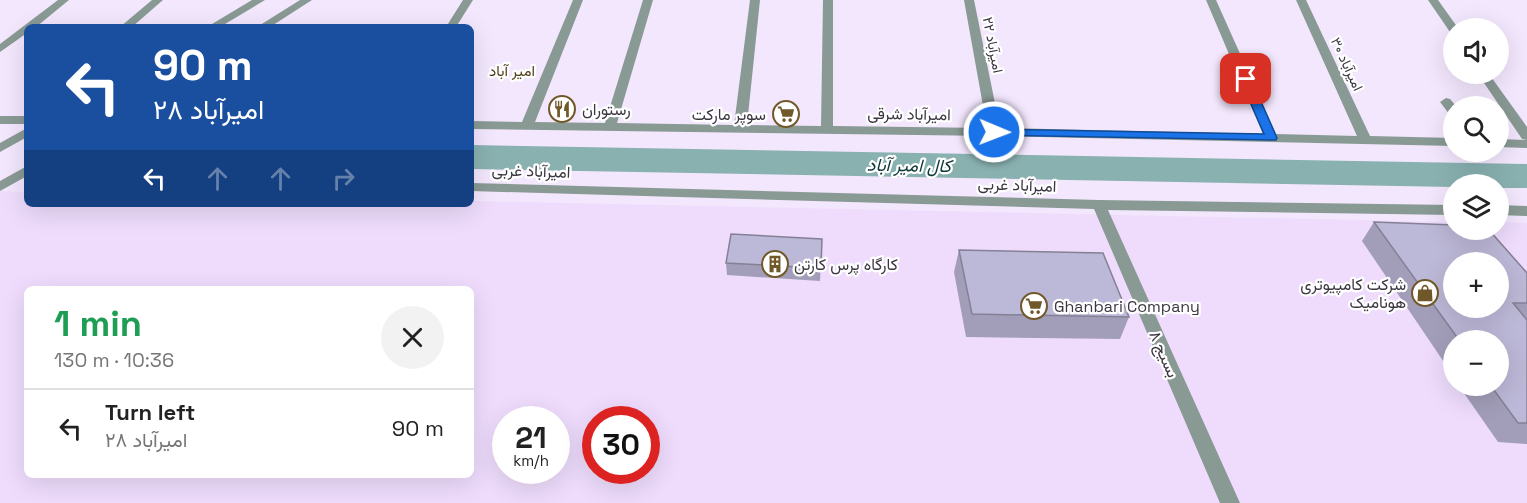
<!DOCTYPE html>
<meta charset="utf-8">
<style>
:root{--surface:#fff;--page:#f2f2f2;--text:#222;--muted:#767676;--line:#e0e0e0}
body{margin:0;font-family:"Space Grotesk",Vazirmatn,sans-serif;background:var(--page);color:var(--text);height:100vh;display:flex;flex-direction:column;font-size:22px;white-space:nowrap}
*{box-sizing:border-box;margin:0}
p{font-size:20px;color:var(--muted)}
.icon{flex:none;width:33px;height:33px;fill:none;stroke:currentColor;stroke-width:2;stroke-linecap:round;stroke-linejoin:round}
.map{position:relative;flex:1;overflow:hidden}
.side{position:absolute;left:24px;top:286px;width:450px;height:192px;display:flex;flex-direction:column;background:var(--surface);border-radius:9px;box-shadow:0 6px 24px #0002}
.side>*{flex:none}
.top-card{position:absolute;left:24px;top:24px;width:450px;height:183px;border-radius:9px;box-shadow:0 6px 24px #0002;background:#1a4fa0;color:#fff;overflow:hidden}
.buttons{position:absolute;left:1443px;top:18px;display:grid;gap:12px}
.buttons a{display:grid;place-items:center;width:66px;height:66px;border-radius:50%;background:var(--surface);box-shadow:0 6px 24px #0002;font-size:30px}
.speed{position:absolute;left:492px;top:406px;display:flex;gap:12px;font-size:30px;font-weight:700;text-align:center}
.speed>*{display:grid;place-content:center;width:78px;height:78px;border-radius:50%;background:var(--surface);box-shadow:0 6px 24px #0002;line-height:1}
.speed small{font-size:15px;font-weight:400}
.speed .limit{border:9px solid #d22;background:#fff;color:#111}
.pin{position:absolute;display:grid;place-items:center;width:51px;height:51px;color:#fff;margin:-26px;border-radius:12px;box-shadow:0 3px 9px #0006}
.me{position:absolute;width:66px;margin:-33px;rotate:91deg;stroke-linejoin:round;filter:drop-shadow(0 0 4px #0008)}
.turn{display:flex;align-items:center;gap:21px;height:126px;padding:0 30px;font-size:27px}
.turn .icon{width:78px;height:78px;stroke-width:2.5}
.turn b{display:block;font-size:42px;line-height:51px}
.lanes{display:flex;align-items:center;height:57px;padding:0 30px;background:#0003;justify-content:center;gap:30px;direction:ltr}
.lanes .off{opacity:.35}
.round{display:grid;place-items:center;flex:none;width:63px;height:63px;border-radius:32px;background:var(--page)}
.overview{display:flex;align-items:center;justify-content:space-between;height:102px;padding:0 30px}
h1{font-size:36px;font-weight:600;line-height:45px;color:#1e9e55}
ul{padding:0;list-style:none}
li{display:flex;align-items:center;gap:18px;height:78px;padding:0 30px;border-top:2px solid var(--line)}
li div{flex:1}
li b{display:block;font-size:22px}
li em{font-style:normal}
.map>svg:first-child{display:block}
.built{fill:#efdcfd;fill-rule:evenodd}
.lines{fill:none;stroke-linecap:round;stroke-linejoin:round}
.river{fill:#89b1b0;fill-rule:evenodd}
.minor{fill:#899994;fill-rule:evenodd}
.wall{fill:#a29eb9}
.building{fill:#bcb8d7;stroke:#848196;stroke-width:1.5;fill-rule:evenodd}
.route{fill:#1a73e8;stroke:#114b97;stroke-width:1.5}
.labels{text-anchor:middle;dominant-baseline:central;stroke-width:4.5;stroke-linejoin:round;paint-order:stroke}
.far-street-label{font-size:14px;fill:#3b3640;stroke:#fff}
.far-neighbourhood-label{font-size:15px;fill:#4e3c15;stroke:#fff}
.poi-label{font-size:16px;fill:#3b3640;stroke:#fff;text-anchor:start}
.street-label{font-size:16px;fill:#3b3640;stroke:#fff}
.water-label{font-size:18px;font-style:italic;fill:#103838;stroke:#fff}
</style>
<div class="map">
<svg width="1527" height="503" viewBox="0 0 1527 503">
<rect width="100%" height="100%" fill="#f3e7fd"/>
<path class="built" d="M0 191 27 192V204H471V201L1453 222 1454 230H1498L1499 222 1527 223V503H0ZM1454 262H1498V308H1454ZM27 290H471V476H27ZM1454 340H1498V386H1454ZM506 420H556V471H506ZM596 420H646V471H596Z"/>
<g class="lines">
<path class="river" d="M471 145 1527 164V188H1498V184H1454V187L471 169Z"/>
<path class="minor" d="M58 0H69L36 27H27V33L0 52V44Z
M152 0H163L132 27H120Z
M252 0H265L220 27H207Z
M300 0H312L270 27H257Z
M463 0H473L456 27H446Z
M573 0H583L535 122 605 123 643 0H653L617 123 734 125 750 0H760L747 125 821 126 823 0H833V126L987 128 964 0H974L1000 128 1263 134 1206 0H1216L1276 134 1357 136 1296 0H1306L1370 136 1454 138V146L994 136 471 129V121L522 122Z
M1428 0H1438L1458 28H1454V33L1450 32Z
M1478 74H1489L1527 127V140L1522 139Z
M1446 98 1450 99 1456 106H1454V116L1450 115 1440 102Z
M0 116H27V124H0Z
M27 128V137L0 152V143Z
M1498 139 1527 140V148L1498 147Z
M27 166V176L0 191V181Z
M471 183 1099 200 1454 205V215L1108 210 1240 503H1220L1094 209 471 191Z
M1498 205 1527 206V216L1498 215Z"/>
</g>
<path class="wall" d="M1374 222 1527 273V444L1498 442 1459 386H1498V340H1454V377L1362 241Z
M822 239 820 281 727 275 726 263Z
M959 250 1129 317 1120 339 966 337 954 272Z"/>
<path class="building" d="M1374 222 1454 225V230H1489L1527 273V303H1513L1527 320V423H1518L1491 386H1498V340H1459ZM1454 262H1498V308H1454Z
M731 234 822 239 821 268 726 263Z
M959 250 1103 253 1129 317 972 314Z"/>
<path class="route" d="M1242 76 1251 79 1277 138 1276 140 994 135 989 132 994 129 1264 134 1240 79Z"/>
<defs>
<symbol id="restaurant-ring" viewBox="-11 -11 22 22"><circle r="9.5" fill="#fff" stroke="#705828" stroke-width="1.5"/><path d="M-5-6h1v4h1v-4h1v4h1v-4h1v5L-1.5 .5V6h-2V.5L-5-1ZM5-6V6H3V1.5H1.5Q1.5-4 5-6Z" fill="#705828"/></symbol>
<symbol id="supermarket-ring" viewBox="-11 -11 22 22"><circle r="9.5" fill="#fff" stroke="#705828" stroke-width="1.5"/><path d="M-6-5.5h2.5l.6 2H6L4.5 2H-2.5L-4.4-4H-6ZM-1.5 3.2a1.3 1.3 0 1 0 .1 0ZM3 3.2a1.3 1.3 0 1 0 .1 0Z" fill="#705828"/></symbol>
<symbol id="building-ring" viewBox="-11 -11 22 22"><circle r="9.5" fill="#fff" stroke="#705828" stroke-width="1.5"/><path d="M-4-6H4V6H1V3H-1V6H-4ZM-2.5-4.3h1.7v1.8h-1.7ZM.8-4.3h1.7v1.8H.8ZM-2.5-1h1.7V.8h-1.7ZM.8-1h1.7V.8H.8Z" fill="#705828"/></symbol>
<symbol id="shop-ring" viewBox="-11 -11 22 22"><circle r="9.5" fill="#fff" stroke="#705828" stroke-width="1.5"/><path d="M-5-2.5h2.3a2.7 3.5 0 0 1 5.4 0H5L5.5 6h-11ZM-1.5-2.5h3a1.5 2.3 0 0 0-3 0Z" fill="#705828"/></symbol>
</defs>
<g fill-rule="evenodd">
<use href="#restaurant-ring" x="547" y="94" width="30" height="30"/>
<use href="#supermarket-ring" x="771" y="99" width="30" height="30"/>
<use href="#building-ring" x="760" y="249" width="30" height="30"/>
<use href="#shop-ring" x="1410" y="278" width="30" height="30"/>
<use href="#supermarket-ring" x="1019" y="291" width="30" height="30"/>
</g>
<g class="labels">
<g class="far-street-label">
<text transform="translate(993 45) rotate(79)">امیرآباد ۲۲</text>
<text transform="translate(1347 64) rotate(65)">امیرآباد ۳۰</text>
</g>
<g class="far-neighbourhood-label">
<text x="512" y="70">امیر آباد</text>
</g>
<g class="poi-label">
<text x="582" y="109">رستوران</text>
<text x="766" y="114" text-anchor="end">سوپر مارکت</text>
<text x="794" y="264">کارگاه پرس کارتن</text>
<text x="1406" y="284" text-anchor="end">شرکت کامپیوتری<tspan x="1406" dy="18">هونامیک</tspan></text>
<text x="1054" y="306">Ghanbari Company</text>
</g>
<g class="street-label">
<text transform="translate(909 114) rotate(1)">امیرآباد شرقی</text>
<text transform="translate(531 171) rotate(2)">امیرآباد غربی</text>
<text transform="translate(1017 185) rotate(2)">امیرآباد غربی</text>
<text transform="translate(1164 354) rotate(66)">بسیج ۸</text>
</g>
<g class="water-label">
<text transform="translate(909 165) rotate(1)">کال امیر آباد</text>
</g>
</g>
</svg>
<div class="buttons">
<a><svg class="icon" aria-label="sound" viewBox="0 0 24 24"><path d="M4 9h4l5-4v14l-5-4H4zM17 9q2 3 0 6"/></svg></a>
<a><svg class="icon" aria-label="search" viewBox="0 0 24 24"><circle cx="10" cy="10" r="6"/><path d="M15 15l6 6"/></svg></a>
<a><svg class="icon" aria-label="layers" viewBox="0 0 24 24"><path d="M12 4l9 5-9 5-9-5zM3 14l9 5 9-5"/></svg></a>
<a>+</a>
<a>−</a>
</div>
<div class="speed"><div>21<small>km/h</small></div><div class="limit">30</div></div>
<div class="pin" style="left:1246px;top:79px;background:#d93025"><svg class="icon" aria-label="arrive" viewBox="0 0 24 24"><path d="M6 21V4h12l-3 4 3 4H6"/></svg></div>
<svg class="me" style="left:994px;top:132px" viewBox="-20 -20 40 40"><circle r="17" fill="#1a73e8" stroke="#fff" stroke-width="3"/><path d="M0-11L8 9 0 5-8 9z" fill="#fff"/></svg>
<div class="top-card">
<div class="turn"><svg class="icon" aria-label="left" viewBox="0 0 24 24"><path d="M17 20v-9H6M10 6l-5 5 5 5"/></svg><div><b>90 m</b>امیرآباد ۲۸</div></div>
<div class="lanes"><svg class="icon" aria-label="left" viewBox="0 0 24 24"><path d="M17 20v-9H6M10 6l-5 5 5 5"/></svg><svg class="icon off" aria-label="ahead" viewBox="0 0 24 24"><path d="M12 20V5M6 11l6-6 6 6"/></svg><svg class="icon off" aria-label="ahead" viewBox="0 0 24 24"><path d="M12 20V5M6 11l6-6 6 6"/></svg><svg class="icon off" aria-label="right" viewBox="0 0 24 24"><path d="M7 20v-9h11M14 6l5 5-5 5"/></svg></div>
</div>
<section class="side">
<div class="overview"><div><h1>1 min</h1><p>130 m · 10:36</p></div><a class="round"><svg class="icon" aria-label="close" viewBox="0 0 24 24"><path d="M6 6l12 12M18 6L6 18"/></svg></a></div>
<ul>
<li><svg class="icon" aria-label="left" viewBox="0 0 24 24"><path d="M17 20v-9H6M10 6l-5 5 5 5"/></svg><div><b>Turn left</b><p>امیرآباد ۲۸</p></div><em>90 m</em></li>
</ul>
</section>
</div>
